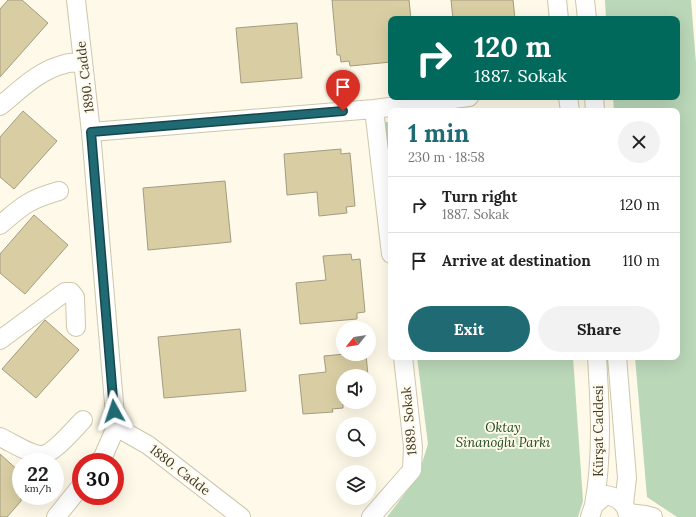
<!DOCTYPE html>
<meta charset="utf-8">
<style>
:root{--surface:#fff;--page:#f2f2f2;--text:#222;--muted:#767676;--line:#e0e0e0;--accent:#206b73}
body{margin:0;font-family:Lora,serif;background:var(--page);color:var(--text);height:100vh;display:flex;flex-direction:column;font-size:15px;white-space:nowrap}
*{box-sizing:border-box;margin:0}
p{font-size:13px;color:var(--muted)}
.icon{flex:none;width:22px;height:22px;fill:none;stroke:currentColor;stroke-width:2;stroke-linecap:round;stroke-linejoin:round}
.map{position:relative;flex:1;overflow:hidden}
.sheet{position:absolute;left:388px;top:108px;width:292px;height:252px;display:flex;flex-direction:column;background:var(--surface);border-radius:8px;box-shadow:0 4px 16px #0002}
.sheet>*{flex:none}
.guide{position:absolute;left:388px;top:16px;width:292px;height:84px;border-radius:8px;box-shadow:0 4px 16px #0002;background:#00695c;color:#fff;overflow:hidden}
.needle{width:26px;rotate:240deg}
.buttons{position:absolute;left:336px;top:321px;display:grid;gap:8px}
.buttons a{display:grid;place-items:center;width:40px;height:40px;border-radius:50%;background:var(--surface);box-shadow:0 4px 16px #0002;font-size:20px}
.speed{position:absolute;left:12px;top:453px;display:flex;gap:8px;font-size:20px;font-weight:700;text-align:center}
.speed>*{display:grid;place-content:center;width:52px;height:52px;border-radius:50%;background:var(--surface);box-shadow:0 4px 16px #0002;line-height:1}
.speed small{font-size:10px;font-weight:400}
.speed .limit{border:6px solid #d22;background:#fff;color:#111}
.pin{position:absolute;display:grid;place-items:center;width:34px;height:34px;color:#fff;margin:-41px -17px;border-radius:50% 50% 50% 0;rotate:-45deg;box-shadow:0 0 4px #0007}
.pin .icon{rotate:45deg}
.me{position:absolute;width:44px;margin:-22px;rotate:355deg;stroke-linejoin:round;filter:drop-shadow(0 0 3px #0008)}
.turn{display:flex;align-items:center;gap:14px;height:84px;padding:0 20px;font-size:18px}
.turn .icon{width:52px;height:52px;stroke-width:2.5}
.turn b{display:block;font-size:28px;line-height:34px}
.round{display:grid;place-items:center;flex:none;width:42px;height:42px;border-radius:21px;background:var(--page)}
.headline{display:flex;align-items:center;justify-content:space-between;height:68px;padding:0 20px}
h1{font-size:24px;font-weight:700;line-height:30px;color:var(--accent)}
.cta{display:flex;gap:8px;margin-top:auto;padding:8px 20px}
.cta a{flex:1;height:46px;border-radius:24px;background:var(--accent);color:#fff;font-size:16px;font-weight:700;line-height:46px;text-align:center}
.cta a+a{background:var(--page);color:var(--text)}
ul{padding:0;list-style:none}
li{display:flex;align-items:center;gap:12px;height:56px;padding:0 20px;border-top:1px solid var(--line)}
li div{flex:1}
li b{display:block;font-size:15px}
li em{font-style:normal}
.map>svg:first-child{display:block}
.green{fill:#bad7b8}
.building{fill:#d9cea3;stroke:#a39c81}
.lines{fill:none;stroke-linecap:round;stroke-linejoin:round}
.minor-casing{stroke:#cec7ab;stroke-width:20}
.minor{stroke:#fff;stroke-width:18}
.route-casing{stroke:#15464b;stroke-width:10}
.route{stroke:#206b73;stroke-width:7}
.labels{text-anchor:middle;dominant-baseline:central;stroke-width:4;stroke-linejoin:round;paint-order:stroke}
.street-label{font-size:13px;fill:#3d3a2e;stroke:#fef9e8}
.park-label{font-size:13px;font-style:italic;fill:#1c491d;stroke:#fef9e8}
</style>
<div class="map">
<svg width="696" height="517" viewBox="0 0 696 517">
<rect width="100%" height="100%" fill="#fef9e8"/>
<path class="green" d="M605 0H691L696 63V517H677L647 497 635 357H677V111H614L613 97H677V19H606Z
M385 122H391V169Z
M417 357H573L583 501 578 517H387L418 476 428 444Z"/>
<path class="building" d="M8 0H22L48 23 0 77V9Z
M332 0H409L411 19H391V62L350 66 349 61 341 62 340 55H337Z
M451 0H513L515 19H453Z
M297 23 302 78 241 83 236 28Z
M23 111 57 141 14 189 0 177V137Z
M341 149V154L350 153 355 206 346 207 347 213 319 216 317 192 287 195 284 154Z
M225 181 231 242 148 250 143 188Z
M34 215 68 245 25 294 0 273V254Z
M351 254 352 260 360 259 365 312 357 313V319L300 324 296 283 326 280 323 256Z
M45 320 79 350 36 398 2 369Z
M240 329 246 391 164 398 158 337Z
M345 354H366L368 376H343V408L332 409 333 412 303 414 299 375 326 372 324 356Z
M0 454 21 473V501L7 517H0Z"/>
<g class="lines">
<defs>
<path id="minor" d="M76 0 91 132 116 427 103 457 99 462
M557 0 559 19
M585 0 587 19
M568 97 570 111
M594 97 595 111
M0 106C20 90 39 70 65 64 70 62 77 63 83 62
M374 109 391 254
M91 132 374 109 469 97
M0 225C23 205 30 199 59 191
M0 340 65 292H71L75 297 76 327
M617 357 627 478 624 504
M116 427 148 445 241 517
M0 437C11 442 29 454 40 455 52 456 74 429 83 420
M594 505C603 456 600 406 597 357
M628 513 645 515 653 517
M56 517 81 486
M371 517 412 470 413 447 403 357
M590 517 594 505 606 495C618 497 627 504 628 517"/>
</defs>
<use href="#minor" class="minor-casing"/>
<use href="#minor" class="minor"/>
</g>
<g class="lines">
<defs>
<path id="route" d="M114 411 91 132 343 111"/>
</defs>
<use href="#route" class="route-casing"/>
<use href="#route" class="route"/>
</g>
<g class="labels">
<g class="street-label">
<text transform="translate(85 77) rotate(-97)">1890. Cadde</text>
<text transform="translate(409 421) rotate(-95)">1889. Sokak</text>
<text transform="translate(598 431) rotate(-90)">Kürşat Caddesi</text>
<text transform="translate(180 470) rotate(38)">1880. Cadde</text>
</g>
<g class="park-label">
<text x="503" y="427">Oktay<tspan x="503" dy="15">Sinanoğlu Parkı</tspan></text>
</g>
</g>
</svg>
<div class="buttons">
<a><svg class="needle" viewBox="-14 -14 28 28"><path d="M0-13l5 13h-10z" fill="#e53935"/><path d="M0 13l5-13h-10z" fill="#767676"/></svg></a>
<a><svg class="icon" aria-label="sound" viewBox="0 0 24 24"><path d="M4 9h4l5-4v14l-5-4H4zM17 9q2 3 0 6"/></svg></a>
<a><svg class="icon" aria-label="search" viewBox="0 0 24 24"><circle cx="10" cy="10" r="6"/><path d="M15 15l6 6"/></svg></a>
<a><svg class="icon" aria-label="layers" viewBox="0 0 24 24"><path d="M12 4l9 5-9 5-9-5zM3 14l9 5 9-5"/></svg></a>
</div>
<div class="speed"><div>22<small>km/h</small></div><div class="limit">30</div></div>
<div class="pin" style="left:343px;top:111px;background:#d93025"><svg class="icon" aria-label="arrive" viewBox="0 0 24 24"><path d="M6 21V4h12l-3 4 3 4H6"/></svg></div>
<svg class="me" style="left:114px;top:411px" viewBox="-20 -20 40 40"><path d="M0-17L14 15 0 8-14 15z" fill="#206b73" stroke="#fff" stroke-width="4"/></svg>
<div class="guide">
<div class="turn"><svg class="icon" aria-label="right" viewBox="0 0 24 24"><path d="M7 20v-9h11M14 6l5 5-5 5"/></svg><div><b>120 m</b>1887. Sokak</div></div>
</div>
<section class="sheet">
<div class="headline"><div><h1>1 min</h1><p>230 m · 18:58</p></div><a class="round"><svg class="icon" aria-label="close" viewBox="0 0 24 24"><path d="M6 6l12 12M18 6L6 18"/></svg></a></div>
<ul>
<li><svg class="icon" aria-label="right" viewBox="0 0 24 24"><path d="M7 20v-9h11M14 6l5 5-5 5"/></svg><div><b>Turn right</b><p>1887. Sokak</p></div><em>120 m</em></li>
<li><svg class="icon" aria-label="arrive" viewBox="0 0 24 24"><path d="M6 21V4h12l-3 4 3 4H6"/></svg><div><b>Arrive at destination</b></div><em>110 m</em></li>
</ul>
<div class="cta"><a>Exit</a><a>Share</a></div>
</section>
</div>
